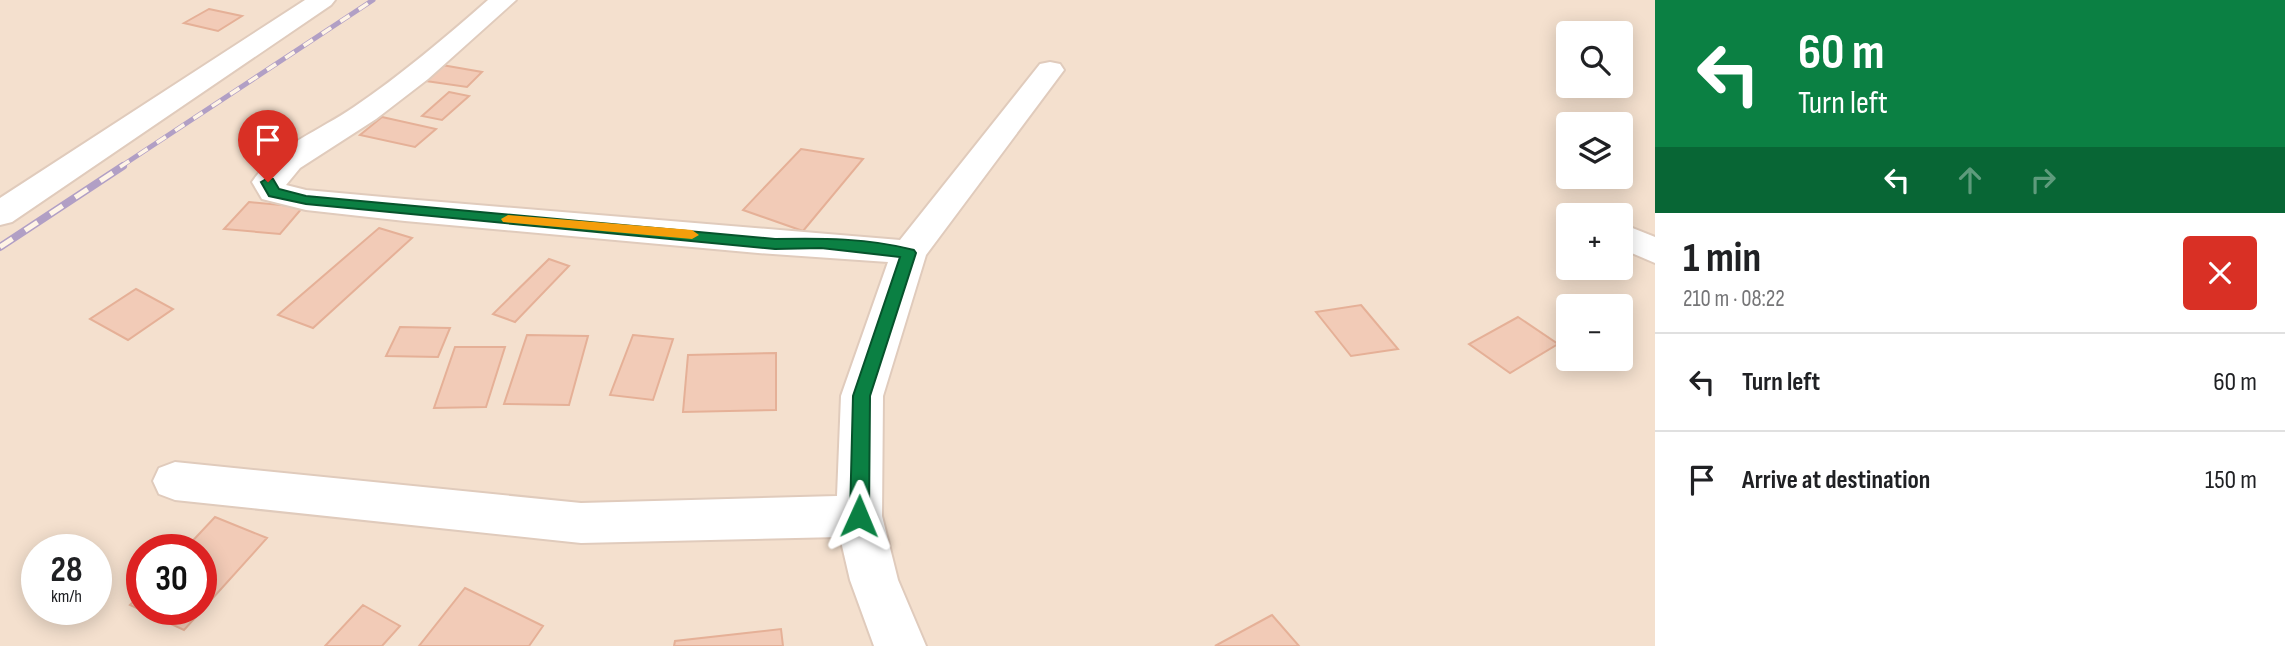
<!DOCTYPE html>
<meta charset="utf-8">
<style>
:root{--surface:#fff;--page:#f2f2f2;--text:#202124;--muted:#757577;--line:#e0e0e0}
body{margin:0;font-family:"Sofia Sans Condensed",sans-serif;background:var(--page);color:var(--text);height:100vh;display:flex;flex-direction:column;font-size:26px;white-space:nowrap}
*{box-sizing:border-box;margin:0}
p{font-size:23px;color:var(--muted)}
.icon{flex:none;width:38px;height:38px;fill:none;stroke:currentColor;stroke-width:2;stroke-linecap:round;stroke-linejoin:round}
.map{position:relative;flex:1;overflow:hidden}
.drawer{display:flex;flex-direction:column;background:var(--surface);width:630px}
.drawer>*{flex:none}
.guide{background:#0b8043;color:#fff;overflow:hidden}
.fabs{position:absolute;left:1556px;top:21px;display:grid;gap:14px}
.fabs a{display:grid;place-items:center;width:77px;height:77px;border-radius:7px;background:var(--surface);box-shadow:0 4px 18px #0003;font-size:35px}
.speed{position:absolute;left:21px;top:534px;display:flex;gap:14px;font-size:35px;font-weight:700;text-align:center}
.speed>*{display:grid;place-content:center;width:91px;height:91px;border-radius:50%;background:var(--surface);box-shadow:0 4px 18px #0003;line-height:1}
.speed small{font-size:18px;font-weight:400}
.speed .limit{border:10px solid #d22;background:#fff;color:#111}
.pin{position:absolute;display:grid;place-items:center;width:60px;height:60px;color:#fff;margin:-72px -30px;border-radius:50% 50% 50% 0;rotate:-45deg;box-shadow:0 0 7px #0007}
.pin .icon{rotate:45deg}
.me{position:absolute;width:77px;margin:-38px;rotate:1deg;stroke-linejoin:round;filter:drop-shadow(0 0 5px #0008)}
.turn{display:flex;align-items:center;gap:24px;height:147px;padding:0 28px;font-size:32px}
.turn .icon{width:91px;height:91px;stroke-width:2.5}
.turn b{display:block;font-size:49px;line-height:60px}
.lanes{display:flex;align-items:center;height:66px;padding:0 28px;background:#0003;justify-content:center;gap:35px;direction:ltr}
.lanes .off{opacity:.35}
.round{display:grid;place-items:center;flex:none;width:74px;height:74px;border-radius:7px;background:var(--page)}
.head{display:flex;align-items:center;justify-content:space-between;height:119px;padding:0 28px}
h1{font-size:42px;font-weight:700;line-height:52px}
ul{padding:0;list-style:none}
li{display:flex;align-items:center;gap:21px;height:98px;padding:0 28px;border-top:2px solid var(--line)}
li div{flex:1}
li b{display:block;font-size:26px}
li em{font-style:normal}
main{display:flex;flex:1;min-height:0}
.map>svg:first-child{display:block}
.residential{fill:#f4e0ce;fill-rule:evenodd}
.building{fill:#f2cbb7;stroke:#e5b097;stroke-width:2}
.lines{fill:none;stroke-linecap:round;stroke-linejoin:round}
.street-casing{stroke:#e0cbbc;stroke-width:4}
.street{fill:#fff;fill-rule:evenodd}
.rail-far1-casing{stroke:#b19fc5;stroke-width:5}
.rail-casing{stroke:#b19fc5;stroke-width:8}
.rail-far1{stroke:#fff4e6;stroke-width:3.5;stroke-dasharray:11;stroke-linecap:butt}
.rail{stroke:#fff4e6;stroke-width:5;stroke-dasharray:15;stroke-linecap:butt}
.route{fill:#0b8043;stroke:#07532c;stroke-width:2}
.slow{fill:#f59e0b}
</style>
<main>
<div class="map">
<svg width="1655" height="646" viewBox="0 0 1655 646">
<rect width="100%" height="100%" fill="#fcefdf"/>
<path class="residential" d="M0 0H1655V646H0ZM1568 33H1620V86H1568ZM1568 124H1620V177H1568ZM1568 215H1620V268H1568ZM1568 306H1620V359H1568ZM37 550H96V609H37ZM142 550H201V609H142Z"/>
<path class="building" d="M209 9 242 16 218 31 184 23Z
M442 65 482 72 467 87 426 81Z
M449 92 469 96 442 120 422 116Z
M382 117 436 129 415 147 360 135Z
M801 149 863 159 803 231 743 210Z
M249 202 303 207 280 234 224 229Z
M379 228 412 238 313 328 278 315Z
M549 259 569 266 515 322 493 314Z
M136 289 173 309 128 340 90 319Z
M1361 305 1398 349 1351 356 1316 312Z
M1518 317 1558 344 1510 373 1469 344Z
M400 327 450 328 438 357 386 356Z
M527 335 588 336 569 405 504 404Z
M633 335 673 339 653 400 610 395Z
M455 347H505L486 407 434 408Z
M776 353V410L683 412 688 355Z
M215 517 267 538 184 630 130 605 142 593V609H201V550H184Z
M465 588 543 626 529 646H419Z
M363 605 400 626 382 646H325Z
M1272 615 1299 646H1215Z
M781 629 783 646H674L675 641Z"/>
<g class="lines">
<defs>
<path id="street" d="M305 0H335L331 5 12 222 0 225V198Z
M488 0H516L428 79 376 119 300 168 286 185 306 190 405 199 900 240 1040 64 1050 62 1060 64 1064 70 926 255 883 396 882 516 898 580 926 646H874L850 580 840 537 581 543 175 500 159 494 153 481 159 468 175 462 581 503 837 496 841 396 888 262 758 253 405 221 306 210 262 199 252 182C276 146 319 131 354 107 401 75 445 38 488 0Z
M1620 223 1655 237V263L1620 248Z"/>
</defs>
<use href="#street" class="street-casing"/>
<use href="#street" class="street"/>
<defs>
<path id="rail-far1" d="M120 167 373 0"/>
<path id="rail" d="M0 247 123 166"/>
</defs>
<use href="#rail-far1" class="rail-far1-casing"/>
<use href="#rail" class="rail-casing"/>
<use href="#rail-far1" class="rail-far1"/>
<use href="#rail" class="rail"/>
</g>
<path class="route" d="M268 178 273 179 279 189 306 196 775 239C821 238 869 238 914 250L916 253 870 396 869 516 866 522 859 525 852 522 850 516 853 396 900 257 821 248 775 249 306 204 269 196 261 182Z"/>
<path class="slow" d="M508 215 692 230 699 235 692 239 503 222 501 219Z"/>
</svg>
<div class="fabs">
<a><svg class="icon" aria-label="search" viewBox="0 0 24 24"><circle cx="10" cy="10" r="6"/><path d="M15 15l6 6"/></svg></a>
<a><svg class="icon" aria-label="layers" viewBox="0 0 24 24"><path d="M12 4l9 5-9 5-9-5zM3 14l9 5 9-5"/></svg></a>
<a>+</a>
<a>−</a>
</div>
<div class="speed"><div>28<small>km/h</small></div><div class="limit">30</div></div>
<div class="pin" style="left:268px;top:182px;background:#d93025"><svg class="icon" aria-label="arrive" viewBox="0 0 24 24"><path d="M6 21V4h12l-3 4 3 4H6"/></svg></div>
<svg class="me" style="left:859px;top:516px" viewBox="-20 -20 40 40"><path d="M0-17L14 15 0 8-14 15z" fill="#0b8043" stroke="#fff" stroke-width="4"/></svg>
</div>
<section class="drawer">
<div class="guide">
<div class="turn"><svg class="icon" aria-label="left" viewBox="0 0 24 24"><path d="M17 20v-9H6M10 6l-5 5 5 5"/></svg><div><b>60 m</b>Turn left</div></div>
<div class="lanes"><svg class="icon" aria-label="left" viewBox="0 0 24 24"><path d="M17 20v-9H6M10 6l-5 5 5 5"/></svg><svg class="icon off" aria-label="ahead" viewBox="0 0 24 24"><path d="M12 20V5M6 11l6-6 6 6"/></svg><svg class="icon off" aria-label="right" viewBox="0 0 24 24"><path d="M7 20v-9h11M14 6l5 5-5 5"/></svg></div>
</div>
<div class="head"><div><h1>1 min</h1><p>210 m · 08:22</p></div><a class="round" style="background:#d93025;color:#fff"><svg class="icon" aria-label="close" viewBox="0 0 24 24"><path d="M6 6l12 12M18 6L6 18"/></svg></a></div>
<ul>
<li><svg class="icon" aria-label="left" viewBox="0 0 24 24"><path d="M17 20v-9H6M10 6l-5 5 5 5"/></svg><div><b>Turn left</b></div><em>60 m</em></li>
<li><svg class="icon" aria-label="arrive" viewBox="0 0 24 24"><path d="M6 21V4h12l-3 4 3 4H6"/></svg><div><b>Arrive at destination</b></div><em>150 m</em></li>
</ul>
</section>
</main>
